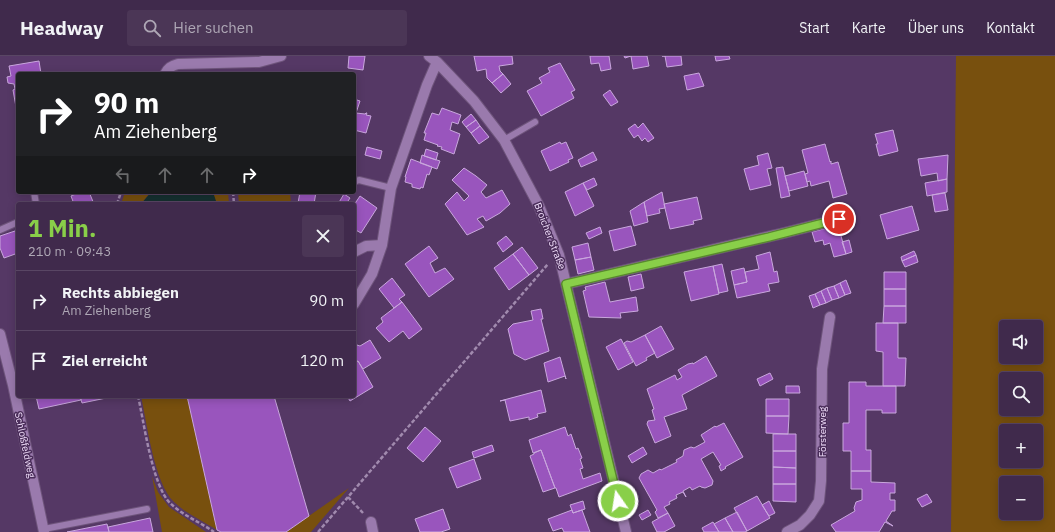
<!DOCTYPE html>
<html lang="de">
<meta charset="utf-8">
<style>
:root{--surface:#402a4c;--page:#4b3656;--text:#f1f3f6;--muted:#aea7b5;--line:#594664;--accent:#89cf49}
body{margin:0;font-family:"IBM Plex Sans",sans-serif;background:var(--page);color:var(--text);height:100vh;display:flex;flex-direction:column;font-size:15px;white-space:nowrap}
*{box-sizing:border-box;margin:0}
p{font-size:13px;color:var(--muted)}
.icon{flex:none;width:22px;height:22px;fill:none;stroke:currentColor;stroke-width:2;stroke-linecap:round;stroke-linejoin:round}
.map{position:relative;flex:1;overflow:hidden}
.drawer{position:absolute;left:16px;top:146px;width:340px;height:196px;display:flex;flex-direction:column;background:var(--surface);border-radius:4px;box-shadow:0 2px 10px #0003,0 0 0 1px var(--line)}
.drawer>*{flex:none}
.guide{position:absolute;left:16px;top:16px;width:340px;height:122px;border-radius:4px;box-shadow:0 2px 10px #0003,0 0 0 1px var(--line);background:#202124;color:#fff;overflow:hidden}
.tools{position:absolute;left:999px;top:264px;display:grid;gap:8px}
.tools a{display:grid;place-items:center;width:44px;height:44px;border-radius:4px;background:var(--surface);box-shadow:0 2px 10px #0003,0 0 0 1px var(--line);font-size:20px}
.pin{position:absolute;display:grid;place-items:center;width:34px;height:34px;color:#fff;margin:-17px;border:2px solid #fff;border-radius:50%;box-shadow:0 1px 4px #0007}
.me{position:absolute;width:44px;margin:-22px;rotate:347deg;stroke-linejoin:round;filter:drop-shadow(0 0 3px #0008)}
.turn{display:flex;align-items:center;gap:14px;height:84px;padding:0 12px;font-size:18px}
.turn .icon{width:52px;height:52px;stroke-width:2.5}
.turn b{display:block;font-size:28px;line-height:34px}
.lanes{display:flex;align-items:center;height:38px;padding:0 12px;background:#0003;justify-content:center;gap:20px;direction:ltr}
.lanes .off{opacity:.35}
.round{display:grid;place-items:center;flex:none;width:42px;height:42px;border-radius:4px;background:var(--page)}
.headline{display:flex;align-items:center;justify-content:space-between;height:68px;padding:0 12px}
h1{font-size:24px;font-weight:700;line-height:30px;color:var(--accent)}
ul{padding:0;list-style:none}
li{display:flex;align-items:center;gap:12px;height:60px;padding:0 12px;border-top:1px solid var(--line)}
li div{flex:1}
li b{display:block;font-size:15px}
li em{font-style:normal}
header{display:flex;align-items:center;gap:24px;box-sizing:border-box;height:56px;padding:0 20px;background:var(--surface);border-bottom:1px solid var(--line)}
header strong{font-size:19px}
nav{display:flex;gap:22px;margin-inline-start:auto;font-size:14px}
.search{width:280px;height:36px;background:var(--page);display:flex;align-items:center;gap:10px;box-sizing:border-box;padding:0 14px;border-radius:4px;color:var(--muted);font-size:15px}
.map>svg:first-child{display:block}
.green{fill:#78500e;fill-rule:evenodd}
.water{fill:#163131}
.building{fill:#9955bd;stroke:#c9a7dd}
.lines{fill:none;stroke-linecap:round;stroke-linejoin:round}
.lane-casing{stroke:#6e547b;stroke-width:8}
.street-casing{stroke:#6e547b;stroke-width:12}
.path{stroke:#a18aae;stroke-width:2.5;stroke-dasharray:4 2;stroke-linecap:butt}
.lane{stroke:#9a7aad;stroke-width:6}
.street{stroke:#9a7aad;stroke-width:10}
.route-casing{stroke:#59872f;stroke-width:10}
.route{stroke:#89cf49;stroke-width:7}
.labels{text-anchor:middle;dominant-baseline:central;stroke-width:3;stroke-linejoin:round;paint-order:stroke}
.street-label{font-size:10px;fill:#f3e1fd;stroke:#4a2d5a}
</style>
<header>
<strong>Headway</strong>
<div class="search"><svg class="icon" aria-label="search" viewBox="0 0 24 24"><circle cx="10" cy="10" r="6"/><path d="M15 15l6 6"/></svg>Hier suchen</div>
<nav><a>Start</a><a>Karte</a><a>Über uns</a><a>Kontakt</a></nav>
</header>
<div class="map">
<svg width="1055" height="476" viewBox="0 0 1055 476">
<rect width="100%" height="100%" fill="#553865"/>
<path class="green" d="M956 0H1055V476H951ZM1006 271H1036V301H1006ZM1006 323H1036V353H1006ZM1006 375H1036V405H1006ZM1006 427H1036V457H1006Z
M125 136H151L141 148H121Z
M211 136H228L229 148H217Z
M238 136H290L291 148H239Z
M141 340H187L217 474C203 465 185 457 174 446 154 427 147 367 141 340Z
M152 420 158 436 169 451 206 476H162Z
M349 432 311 476H286Z"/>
<path class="water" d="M151 136H211L214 139 217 148H141Z"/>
<path class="building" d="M349 0H365L363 14 348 12Z
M474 0H512L513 8 499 10 500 15 503 18 492 27 487 22 486 13 477 15Z
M590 0H609L611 13 601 15 599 7 591 8Z
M624 0H647L649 10 633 13 631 0 625 2Z
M662 0H681L682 9 667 11 665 0Z
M715 0H729L730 3 716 5Z
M39 5 41 18H18V51H16L13 34 15 33 14 28 8 27 7 21 11 20 9 10Z
M560 7 575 34 571 36 574 42 541 60 527 35 542 27 539 22 550 16 548 12Z
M699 17 704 30 687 34 684 20Z
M503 18 511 28 501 37 492 27Z
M610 34 618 46 611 50 603 39Z
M354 43 360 45 356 57 365 58 366 57H367L366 59 371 60 366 77 354 74Z
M442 52 461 59 458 68 452 66 450 74 460 78 454 98 441 93 442 91 437 90 438 89 424 84 426 77H424L432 57 439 59Z
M471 58 476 64 466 71 462 66Z
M476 64 480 70 471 77 466 71Z
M643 67 654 82 648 86 645 82 642 85 638 79 634 82 628 73 635 68 638 72Z
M480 70 489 81 479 88 471 77Z
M893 74 898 95 879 100 876 88H878L875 78Z
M560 86 561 88 566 86 573 102 568 104 569 106 550 115 541 95Z
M825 88 830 106 831 105V108L838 106 847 138 833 142 829 125 811 130 810 125 807 126 805 118 808 117 802 94Z
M367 91 382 95 380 103 365 99Z
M426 93 438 97 436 104 424 100Z
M593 96 597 104 581 111 578 104Z
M768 97 772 112 767 113 771 129 750 134 744 113 759 109 757 100Z
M422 99 440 105 437 113 420 107Z
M948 99 947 123 938 125 937 117 921 120 918 103Z
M411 103 432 111 429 119 427 118 423 132 421 131 420 133 412 131V128L405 126 406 121H405Z
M783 111 790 140 781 142 776 112Z
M464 112 476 120 487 129 481 136 486 142 502 134 510 148 500 157 486 165 483 160 477 163 484 171 467 179 445 148 457 136 464 145 469 140 452 124Z
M804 115 808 130 789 135 785 120Z
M594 122 597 129 587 134 583 127Z
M947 123V136L927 140 925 127Z
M583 127 594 150 575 160 565 136Z
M81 136H89L94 148H74L71 140Z
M300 136H316L314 148 298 147Z
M662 136 665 152 659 153 660 157 647 160 644 146Z
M945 137 948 154 935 156 932 139Z
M344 138 350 142 346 148H338Z
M360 140 377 152 361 177 354 173V149Z
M697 141 702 163 693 165 694 168 670 173 664 148Z
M644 146 648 166 634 170 630 155Z
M912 150 919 174 887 183 880 159Z
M838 169 846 198 834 201 830 187 824 189 823 184 815 186 812 176Z
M631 170 636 189 614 195 609 175Z
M600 171 602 177 589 183 586 177Z
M18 174V197L4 202 0 192V180Z
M506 180 513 188 503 196 497 187Z
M849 184 852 196 846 198 842 186Z
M588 187 591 201 575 204 572 191Z
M429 190 438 202 430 207 435 217 445 212 454 223 429 241 405 208Z
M522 191 538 212 529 219 513 198Z
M914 195 916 199 902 205 901 201Z
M770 196 774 216 777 215 779 226 768 228 770 235 737 242 734 229 747 226 745 216 759 213 756 200Z
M513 198 529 219 509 234 494 212Z
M916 199 918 206 905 211 902 205Z
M591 201 594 214 578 218 575 204Z
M722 208 728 235 719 237 713 210Z
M713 210 719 238 691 245 684 216Z
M744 212 747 226 734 229 731 215Z
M884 216H906V233H884Z
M641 218 644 232 631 235 628 221Z
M392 222 405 239 399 243 402 246 394 252 379 233Z
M846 224 851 237 845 239 840 227Z
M605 226 610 246 636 241 638 255 620 257 621 262 589 261 583 235 586 234 585 231Z
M840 227 845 239 839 242 834 230Z
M834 230 839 242 832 244 827 232Z
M827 232 832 244 826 247 821 235Z
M884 233H906V250H884Z
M821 235 826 247 820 249 815 238Z
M815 238 820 249 813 252 809 240Z
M402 246 422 273 409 283 403 275 389 286 376 272 383 266 381 262Z
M884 250H906V267H883Z
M541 253 543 263H541L549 295 525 304 514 298 508 273 513 268 533 264 531 255Z
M876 267H898V302H906L905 330H883V296L876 295Z
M661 270 674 293 657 302 645 279Z
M645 279 655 297 646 302 647 304 636 310 624 287 627 285 631 286Z
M621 283 633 306 618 314 606 291Z
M370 284 381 302 363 313 358 305 354 307V288L360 290Z
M706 300 717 320 682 339 687 353 664 361 671 380 655 387 647 368 648 365 655 364 652 354 654 353 647 333 675 319 677 324 682 321 678 314 688 308 693 307V308Z
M560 301 566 323 565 320 548 326 544 307Z
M358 305 373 331 350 345 347 340H354V307Z
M770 317 773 323 760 330 757 323Z
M849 326H866V330H896V357H882V354H866V394H871V415H851V395H843V367H849Z
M786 330H799L800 337H786Z
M541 334 546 356 537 358 538 361 529 364V361L510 365 505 344 500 345Z
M36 340H80L81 344 39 353Z
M80 340H116L82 347Z
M187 340H274L309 460 286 476H221L217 474Z
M766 343H789V360H766Z
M766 360H789L788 378 766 377Z
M724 367 743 401 725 411 726 412 721 415 719 410 721 409 713 396 701 403 713 425 712 429 705 432 701 431 700 430 692 434 690 431 683 435 686 441 683 436 676 439 677 442 669 446 670 448 664 451 668 457 658 462 655 456 657 454 639 422 641 418 648 414 653 417 660 413 661 414 677 406 676 404 683 400 684 394 691 391 694 392 705 386 701 379 715 370 716 371Z
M425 371 441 385 423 406 407 392Z
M565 371 568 380 571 378 576 393 578 392 582 402 580 403 583 412 580 413 583 423 600 417 602 425 559 441 556 432H555L541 394 533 397 529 384Z
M773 378H796V395H773Z
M492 389 494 395 474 402 472 396Z
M643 391 647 398 632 407 628 400Z
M541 394 555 432 543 436 530 400 534 398V397Z
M773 395H796V412L773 411Z
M474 403 481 423 457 432 449 412Z
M773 411 796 412V428H773Z
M851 415H871V426L895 427V437H890V444H895V455H892L886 465 893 470 885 466 879 476H836L831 469 855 455 854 452 856 446 862 444V433H851Z
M773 428H796V446L773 445Z
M927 438 932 446 922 451 917 443Z
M757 440 770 462 747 475 734 452Z
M583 445 585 453 573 457 570 449Z
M769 445 775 457 769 460 762 449Z
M443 453 450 473 441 476H420L415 463Z
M572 454 573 457 582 454 590 476H564L562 472 553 475 548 463Z
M648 454 651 459 642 464 639 459Z
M737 456 747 475 745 476H733L725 462Z
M668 457 675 470 664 476H657L652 466Z
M150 462 153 476H109L108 471Z
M725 462 733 476H719L714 468Z
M713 466 719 476H704L702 472Z
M107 468 109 476H67Z"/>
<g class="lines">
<defs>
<path id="lane" d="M504 84 535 66
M354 126 359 124 391 132
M34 136 36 148
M0 174 18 166
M44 473 147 453"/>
<path id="street" d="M429 0 437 6 474 45 504 84 539 150 559 199 626 476
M165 18C168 12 171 10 178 8L259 6 281 0
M354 196 366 190 382 189
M566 228 784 177 839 163
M354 248 372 218 382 189 391 132 427 29 437 6
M0 278 13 329 44 476
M371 466 373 476
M787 476 800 469 810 459 819 445 821 425 822 313 830 261"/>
</defs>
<use href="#lane" class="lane-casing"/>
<use href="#street" class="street-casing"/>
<path class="path" d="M233 136 234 148
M117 148 121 136
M138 340C144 366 152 429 170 447 182 459 200 466 214 476
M348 441 363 457
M318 476 548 208"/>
<use href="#lane" class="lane"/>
<use href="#street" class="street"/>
</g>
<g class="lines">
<defs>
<path id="route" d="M618 445 566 228 769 181 839 163"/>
</defs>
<use href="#route" class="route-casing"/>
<use href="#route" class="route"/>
</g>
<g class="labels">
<g class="street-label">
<text transform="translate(550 180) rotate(69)">Broicher Straße</text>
<text transform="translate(822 376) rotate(-90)">Försterweg</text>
<text transform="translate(25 389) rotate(78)">Schloßfeldweg</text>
</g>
</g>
</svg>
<div class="tools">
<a><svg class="icon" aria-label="sound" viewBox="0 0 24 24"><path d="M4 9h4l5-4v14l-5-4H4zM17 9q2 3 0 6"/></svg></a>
<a><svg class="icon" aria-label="search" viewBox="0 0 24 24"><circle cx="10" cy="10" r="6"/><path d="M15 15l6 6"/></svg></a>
<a>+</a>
<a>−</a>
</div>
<div class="pin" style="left:839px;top:163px;background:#d93025"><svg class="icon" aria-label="arrive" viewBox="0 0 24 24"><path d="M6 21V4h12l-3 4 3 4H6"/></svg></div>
<svg class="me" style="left:618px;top:445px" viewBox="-20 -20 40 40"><circle r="17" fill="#89cf49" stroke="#fff" stroke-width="3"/><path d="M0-11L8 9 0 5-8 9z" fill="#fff"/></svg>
<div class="guide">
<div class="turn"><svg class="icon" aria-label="right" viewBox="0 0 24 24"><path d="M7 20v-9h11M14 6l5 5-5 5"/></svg><div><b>90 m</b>Am Ziehenberg</div></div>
<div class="lanes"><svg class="icon off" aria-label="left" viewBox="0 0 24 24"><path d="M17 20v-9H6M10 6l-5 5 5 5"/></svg><svg class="icon off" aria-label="ahead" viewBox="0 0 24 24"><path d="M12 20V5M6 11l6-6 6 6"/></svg><svg class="icon off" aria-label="ahead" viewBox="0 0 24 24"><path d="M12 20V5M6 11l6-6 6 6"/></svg><svg class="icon" aria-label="right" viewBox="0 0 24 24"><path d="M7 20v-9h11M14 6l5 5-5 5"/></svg></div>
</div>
<section class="drawer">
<div class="headline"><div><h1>1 Min.</h1><p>210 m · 09:43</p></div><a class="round"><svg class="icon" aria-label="close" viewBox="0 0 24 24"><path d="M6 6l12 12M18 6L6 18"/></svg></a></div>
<ul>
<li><svg class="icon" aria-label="right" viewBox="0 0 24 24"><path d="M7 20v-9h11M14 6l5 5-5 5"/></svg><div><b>Rechts abbiegen</b><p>Am Ziehenberg</p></div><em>90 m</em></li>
<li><svg class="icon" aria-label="arrive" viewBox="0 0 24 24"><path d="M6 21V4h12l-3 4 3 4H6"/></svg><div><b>Ziel erreicht</b></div><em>120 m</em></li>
</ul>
</section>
</div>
